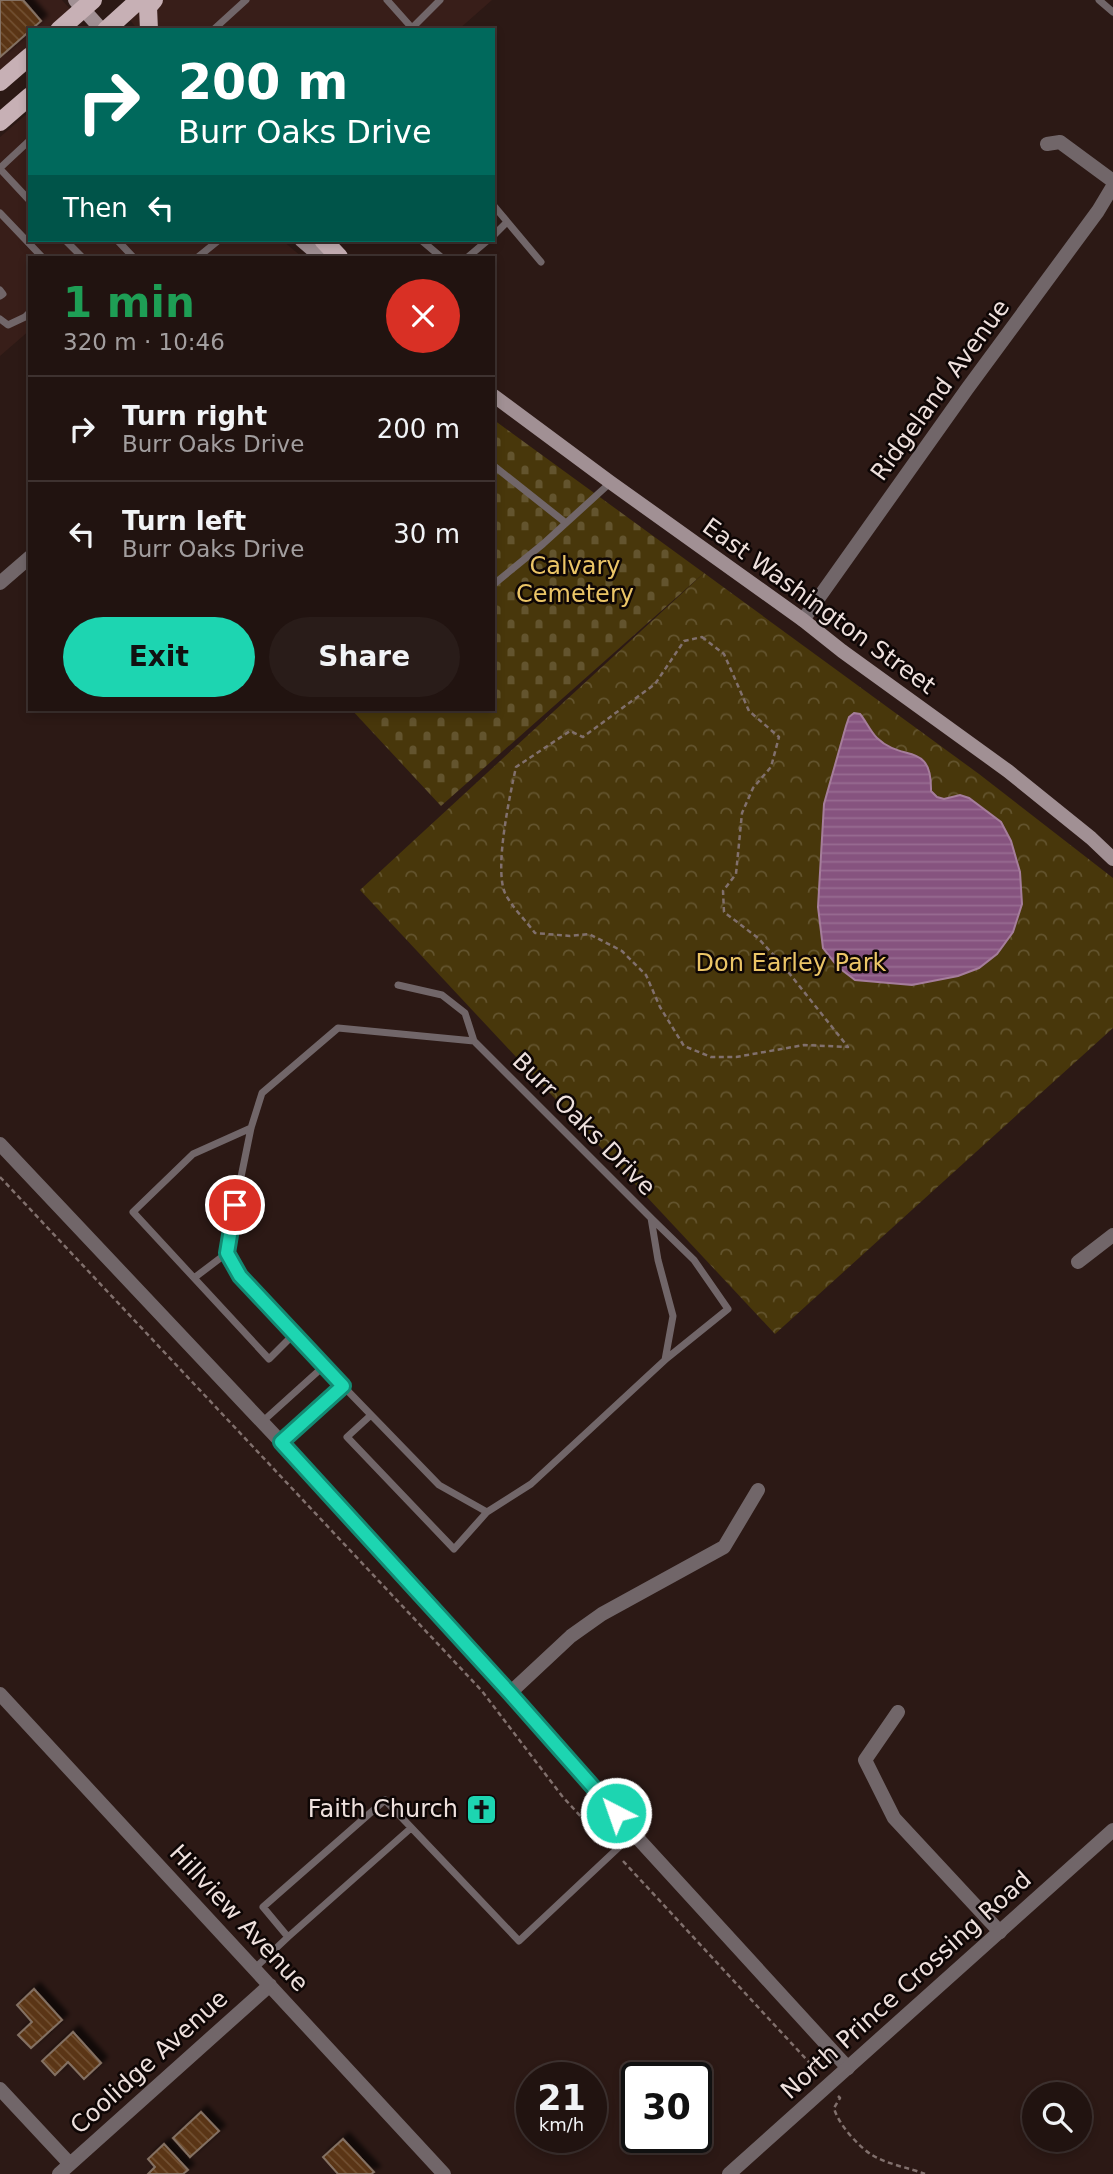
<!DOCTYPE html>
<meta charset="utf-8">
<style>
:root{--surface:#211310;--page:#291c19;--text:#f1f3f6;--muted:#a29e9f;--line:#3e3230;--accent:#1dd5b1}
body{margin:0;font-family:"DejaVu Sans",sans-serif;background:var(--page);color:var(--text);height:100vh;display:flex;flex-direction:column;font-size:26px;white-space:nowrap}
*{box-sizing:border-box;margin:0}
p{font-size:23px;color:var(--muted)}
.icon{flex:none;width:38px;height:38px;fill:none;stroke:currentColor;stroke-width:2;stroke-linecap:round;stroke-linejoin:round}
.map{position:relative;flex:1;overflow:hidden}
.drawer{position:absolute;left:28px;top:256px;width:467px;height:455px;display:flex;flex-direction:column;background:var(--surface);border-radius:0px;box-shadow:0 4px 10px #0003,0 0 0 2px var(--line)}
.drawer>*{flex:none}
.banner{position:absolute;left:28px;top:28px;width:467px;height:214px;border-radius:0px;box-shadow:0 4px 10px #0003,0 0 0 2px var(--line);background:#00695c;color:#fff;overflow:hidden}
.fabs{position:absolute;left:1022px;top:2082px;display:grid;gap:14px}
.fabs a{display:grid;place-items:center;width:70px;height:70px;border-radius:50%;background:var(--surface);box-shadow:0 4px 10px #0003,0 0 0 2px var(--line);font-size:35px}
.speed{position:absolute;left:516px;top:2062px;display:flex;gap:14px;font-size:35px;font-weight:700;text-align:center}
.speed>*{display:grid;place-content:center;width:91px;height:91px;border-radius:50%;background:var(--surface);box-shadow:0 4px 10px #0003,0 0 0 2px var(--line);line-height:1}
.speed small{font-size:18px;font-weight:400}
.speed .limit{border:4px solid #111;border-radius:10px;background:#fff;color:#111}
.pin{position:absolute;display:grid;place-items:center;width:60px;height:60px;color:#fff;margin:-30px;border:4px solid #fff;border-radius:50%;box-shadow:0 2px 7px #0007}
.me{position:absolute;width:77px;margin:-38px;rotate:319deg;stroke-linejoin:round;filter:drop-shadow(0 0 5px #0008)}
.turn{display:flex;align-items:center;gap:24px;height:147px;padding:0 35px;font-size:32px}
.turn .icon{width:91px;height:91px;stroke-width:2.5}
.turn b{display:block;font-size:49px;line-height:60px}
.then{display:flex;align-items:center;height:66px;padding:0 35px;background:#0003;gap:14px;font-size:26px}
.round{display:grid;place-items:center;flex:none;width:74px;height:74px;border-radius:37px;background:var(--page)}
.overview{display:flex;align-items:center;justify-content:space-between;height:119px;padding:0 35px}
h1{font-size:42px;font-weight:700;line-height:52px;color:#1e9e55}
.primary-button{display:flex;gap:14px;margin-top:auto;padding:14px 35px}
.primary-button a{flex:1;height:80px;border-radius:42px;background:var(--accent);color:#111;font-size:28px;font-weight:700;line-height:80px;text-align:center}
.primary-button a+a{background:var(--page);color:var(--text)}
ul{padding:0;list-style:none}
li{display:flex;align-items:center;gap:21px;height:105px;padding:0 35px;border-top:2px solid var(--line)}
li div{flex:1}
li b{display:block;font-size:26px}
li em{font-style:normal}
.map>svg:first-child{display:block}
.built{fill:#381e19}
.cemetery{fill:url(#cemetery-stones)}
.park{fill:url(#park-crowns)}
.water{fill:url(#water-rules);stroke:#a57d9b;stroke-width:2}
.building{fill:url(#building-back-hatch);stroke:#847163;stroke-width:2;filter:url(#shadow)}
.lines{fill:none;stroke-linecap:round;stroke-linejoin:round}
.path{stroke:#81706d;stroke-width:2.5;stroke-dasharray:5 3.5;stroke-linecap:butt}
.service{stroke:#716669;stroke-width:7}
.minor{stroke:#716669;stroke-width:14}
.tertiary{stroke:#716669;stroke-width:14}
.secondary{stroke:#a19094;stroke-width:14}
.primary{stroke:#c7b0b5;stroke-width:18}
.route-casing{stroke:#138a73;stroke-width:18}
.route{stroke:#1dd5b1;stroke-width:12}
.labels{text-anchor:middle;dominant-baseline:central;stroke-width:5;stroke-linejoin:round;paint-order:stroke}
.street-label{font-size:24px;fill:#eee0dd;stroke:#0e0605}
.park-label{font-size:24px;fill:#ebc567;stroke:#0e0605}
.poi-label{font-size:24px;fill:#eee0dd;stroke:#0e0605;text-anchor:end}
</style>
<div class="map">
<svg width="1113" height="2174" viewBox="0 0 1113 2174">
<defs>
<pattern id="cemetery-stones" width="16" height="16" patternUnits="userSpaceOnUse" patternTransform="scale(1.75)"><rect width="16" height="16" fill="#48370b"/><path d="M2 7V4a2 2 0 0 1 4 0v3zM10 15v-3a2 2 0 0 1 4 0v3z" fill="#63542e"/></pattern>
<pattern id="park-crowns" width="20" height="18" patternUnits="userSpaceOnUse" patternTransform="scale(1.75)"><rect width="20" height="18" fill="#48370b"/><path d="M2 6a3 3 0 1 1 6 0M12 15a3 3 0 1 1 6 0" fill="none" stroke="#63542e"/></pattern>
<pattern id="water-rules" width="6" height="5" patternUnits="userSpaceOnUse" patternTransform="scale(1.75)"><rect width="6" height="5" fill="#86537f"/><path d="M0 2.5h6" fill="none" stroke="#976b91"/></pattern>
<pattern id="building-back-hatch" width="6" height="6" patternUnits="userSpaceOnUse" patternTransform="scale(1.75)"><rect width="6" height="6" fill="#5a3412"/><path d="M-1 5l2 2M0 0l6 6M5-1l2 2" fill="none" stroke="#725134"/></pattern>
<filter id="shadow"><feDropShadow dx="6" dy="-6" stdDeviation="2" flood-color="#0009"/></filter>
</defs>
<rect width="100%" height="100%" fill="#2c1915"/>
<path class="built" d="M0 0H62L79 19 67 30H30V61L0 86Z
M143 0H492L458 30H138L126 15Z
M30 111V240H282L302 257H30V330L0 356V137Z"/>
<path class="cemetery" d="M494 420 704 573 441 806 351 709H494Z"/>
<path class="park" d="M704 573 979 774 1113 878V1028L775 1334 360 890Z"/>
<path class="water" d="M854 713 860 714C866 721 870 731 877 738 903 763 932 741 931 791L937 797 944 799 960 795 969 798 1001 822 1011 841 1020 872 1022 904 1013 932 997 954 979 968 958 976 912 985 855 980 838 967 823 948 818 907 824 804 846 726 849 717Z"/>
<path class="building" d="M0 0H23L41 21 0 57Z
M34 1989 62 2020 31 2048 18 2035 32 2022 17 2005Z
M73 2032 101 2063 84 2079 68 2062 55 2075 42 2061Z
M201 2112 219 2131 190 2157 173 2138Z
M343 2139 374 2172 371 2174H338L323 2157Z
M164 2144 188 2170 183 2174H148L155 2167 148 2159Z"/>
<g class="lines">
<path class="path" d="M702 637 724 654 749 711 779 737 771 767 753 788 742 813 736 874 723 891 724 912 758 938 781 963 848 1047 804 1045 736 1057H711L684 1046 660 1007 646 975 622 951 589 934 570 936 535 933C527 922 511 906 505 893 494 868 510 795 516 767L570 731 583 737 655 684 684 641Z
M0 1177 482 1691 562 1796 606 1844
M623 1861 818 2072
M838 2096 840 2098 834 2108C838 2124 859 2147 872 2155 886 2164 910 2168 925 2174"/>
<path class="service" d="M387 0 412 28
M1099 0 1113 12
M213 30 246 0
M410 30 440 0
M0 168 30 140
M0 169 30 201
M494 206 541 262
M0 213 42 257
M494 235 507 222
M65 240 82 257
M117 240 133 257
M421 240 441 257
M198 257 219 240
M468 257 488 240
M0 290 3 294 0 296
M0 319 8 325 25 317 30 312
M494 466 566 523
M494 584 543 544 610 483
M398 985 442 995 465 1013 474 1041
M338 1028 474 1041 651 1218 658 1260 673 1316 665 1360 531 1484 487 1512 439 1485 343 1386 240 1276 227 1253 230 1231 251 1128 262 1093Z
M251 1128 193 1154 133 1212 269 1359 294 1334
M652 1219 694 1260 728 1309 666 1359
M194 1278 227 1253
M371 1415 347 1437 454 1549 487 1512
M262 1422 324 1366
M281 1442 343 1386
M288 1937 411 1828
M255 1968 288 1937 263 1907 385 1800 519 1941 633 1834"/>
<path class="minor" d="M1047 144 1060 142 1113 181
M0 583 30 557
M803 620 967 389 1098 211 1113 186
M0 1144 281 1442 510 1693 633 1833 848 2068
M1078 1262 1113 1235
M510 1693 571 1636 602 1614 724 1547 758 1490
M0 1694 444 2174
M898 1712 865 1760 894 1818 1000 1932
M0 2089 70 2164
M59 2174 270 1985"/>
<path class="tertiary" d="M729 2174 1113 1830"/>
<path class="secondary" d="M75 0 102 30
M301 240 321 257
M494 396 610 482 803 620 842 651 1008 771 1091 838 1113 859"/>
<path class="primary" d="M59 30 93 0
M106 30 139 0
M149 30 148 7 154 0
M0 82 30 56
M0 122 30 96
M323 240 339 257"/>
</g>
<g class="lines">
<defs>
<path id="route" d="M235 1205 227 1253 240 1276 343 1386 281 1442 510 1693 616 1813"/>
</defs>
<use href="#route" class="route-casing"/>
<use href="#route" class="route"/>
</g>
<defs>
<symbol id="church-square" viewBox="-11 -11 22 22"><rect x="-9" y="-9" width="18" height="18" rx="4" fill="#1dd5b1" stroke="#0e0605"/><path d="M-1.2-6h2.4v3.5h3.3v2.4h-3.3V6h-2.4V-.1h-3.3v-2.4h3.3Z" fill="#111"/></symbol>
</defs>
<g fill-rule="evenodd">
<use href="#church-square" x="464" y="1792" width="35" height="35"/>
</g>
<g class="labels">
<g class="street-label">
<text transform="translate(940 390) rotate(-54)">Ridgeland Avenue</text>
<text transform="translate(819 606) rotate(36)">East Washington Street</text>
<text transform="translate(584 1124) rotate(45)">Burr Oaks Drive</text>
<text transform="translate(239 1918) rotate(47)">Hillview Avenue</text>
<text transform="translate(906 1985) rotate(-42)">North Prince Crossing Road</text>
<text transform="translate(149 2062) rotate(-42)">Coolidge Avenue</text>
</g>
<g class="park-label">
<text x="575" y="566">Calvary<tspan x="575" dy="28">Cemetery</tspan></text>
<text x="791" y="963">Don Earley Park</text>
</g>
<g class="poi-label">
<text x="458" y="1809">Faith Church</text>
</g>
</g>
</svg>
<div class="fabs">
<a><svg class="icon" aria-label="search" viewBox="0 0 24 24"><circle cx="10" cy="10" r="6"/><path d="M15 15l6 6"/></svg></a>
</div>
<div class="speed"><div>21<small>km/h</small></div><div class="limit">30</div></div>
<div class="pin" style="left:235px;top:1205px;background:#d93025"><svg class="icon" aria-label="arrive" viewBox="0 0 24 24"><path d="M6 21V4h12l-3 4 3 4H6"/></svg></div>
<svg class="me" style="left:616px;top:1813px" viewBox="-20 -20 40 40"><circle r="17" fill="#1dd5b1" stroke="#fff" stroke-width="3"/><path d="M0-11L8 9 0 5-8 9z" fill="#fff"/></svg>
<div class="banner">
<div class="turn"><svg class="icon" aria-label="right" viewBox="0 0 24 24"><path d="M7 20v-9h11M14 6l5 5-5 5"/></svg><div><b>200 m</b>Burr Oaks Drive</div></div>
<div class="then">Then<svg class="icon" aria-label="left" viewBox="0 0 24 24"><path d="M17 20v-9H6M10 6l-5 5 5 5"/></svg></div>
</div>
<section class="drawer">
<div class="overview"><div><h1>1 min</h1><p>320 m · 10:46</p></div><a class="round" style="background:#d93025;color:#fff"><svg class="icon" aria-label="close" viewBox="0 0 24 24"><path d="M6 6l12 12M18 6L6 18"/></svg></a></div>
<ul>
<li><svg class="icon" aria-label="right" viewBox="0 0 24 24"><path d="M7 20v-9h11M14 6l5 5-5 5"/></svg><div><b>Turn right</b><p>Burr Oaks Drive</p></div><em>200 m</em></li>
<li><svg class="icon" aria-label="left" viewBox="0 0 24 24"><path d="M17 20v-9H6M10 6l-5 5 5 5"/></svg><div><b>Turn left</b><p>Burr Oaks Drive</p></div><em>30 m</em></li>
</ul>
<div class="primary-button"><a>Exit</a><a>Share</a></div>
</section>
</div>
